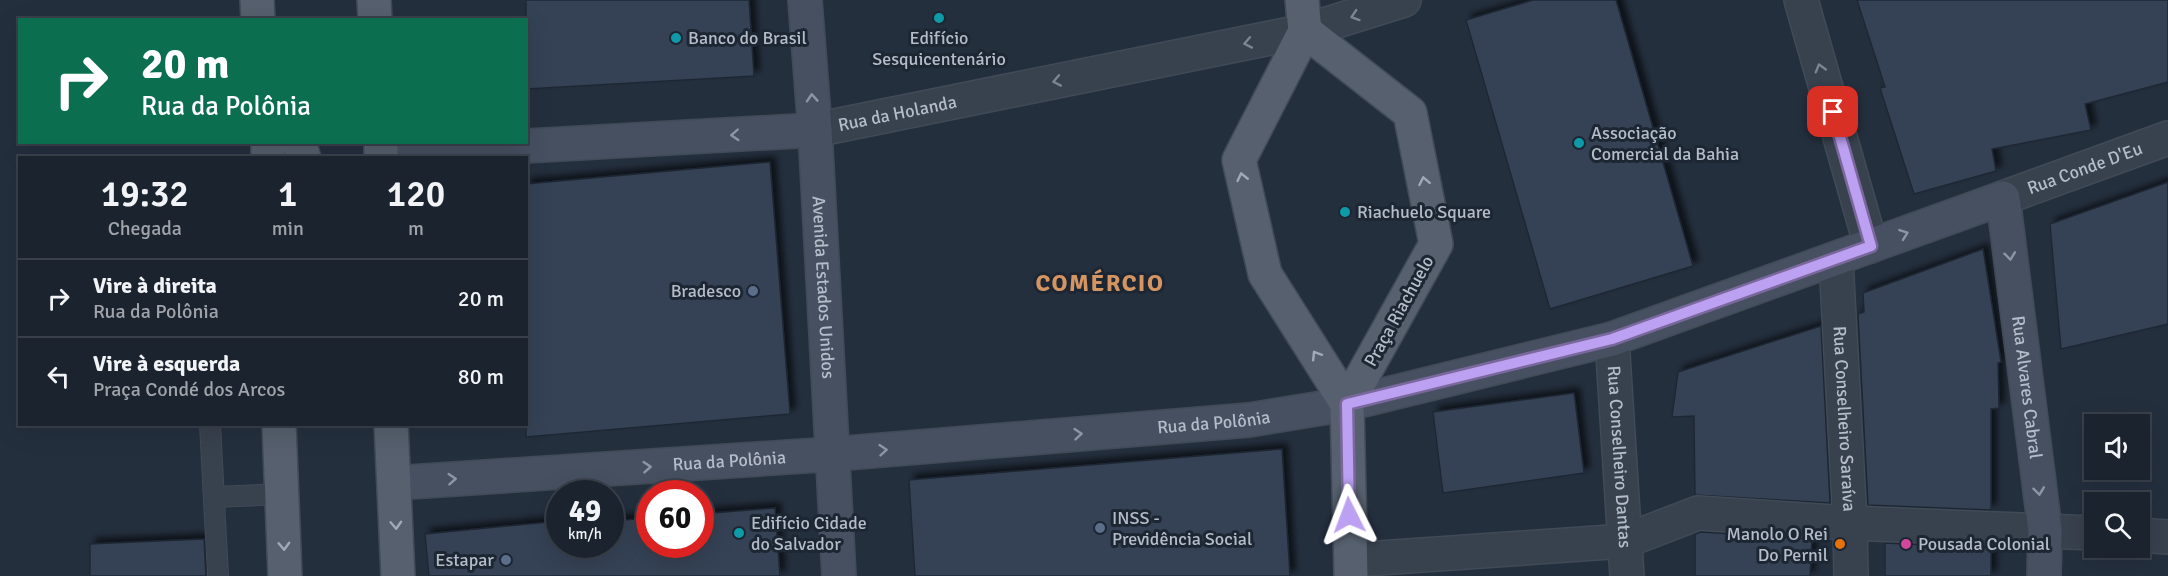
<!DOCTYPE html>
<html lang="pt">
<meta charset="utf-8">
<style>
:root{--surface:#1b232e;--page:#282f3a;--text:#f1f3f6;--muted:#a0a4aa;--line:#39404a}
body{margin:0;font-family:Signika,sans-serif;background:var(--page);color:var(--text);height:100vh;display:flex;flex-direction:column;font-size:22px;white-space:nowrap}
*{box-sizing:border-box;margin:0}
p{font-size:20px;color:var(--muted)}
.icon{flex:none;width:33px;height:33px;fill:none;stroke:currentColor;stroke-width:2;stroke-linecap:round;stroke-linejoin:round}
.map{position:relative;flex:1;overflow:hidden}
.side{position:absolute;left:18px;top:156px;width:510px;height:270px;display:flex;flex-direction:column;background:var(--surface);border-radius:0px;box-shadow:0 6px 24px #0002,0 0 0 2px var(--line)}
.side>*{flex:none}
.hud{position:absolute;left:18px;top:18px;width:510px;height:126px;border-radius:0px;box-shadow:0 6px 24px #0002,0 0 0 2px var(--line);background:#0b6e4f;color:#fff;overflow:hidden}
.tools{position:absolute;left:2084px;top:414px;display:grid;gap:12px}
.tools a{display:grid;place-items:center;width:66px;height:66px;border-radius:0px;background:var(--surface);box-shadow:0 6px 24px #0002,0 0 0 2px var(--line);font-size:30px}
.speed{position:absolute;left:546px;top:480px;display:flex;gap:12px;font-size:30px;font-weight:700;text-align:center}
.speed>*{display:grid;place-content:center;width:78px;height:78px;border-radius:50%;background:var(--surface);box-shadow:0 6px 24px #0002,0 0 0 2px var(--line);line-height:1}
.speed small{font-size:15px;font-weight:400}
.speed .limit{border:9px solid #d22;background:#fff;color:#111}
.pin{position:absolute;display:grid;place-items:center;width:51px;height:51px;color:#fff;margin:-26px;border-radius:12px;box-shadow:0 3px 9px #0006}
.me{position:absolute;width:66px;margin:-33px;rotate:357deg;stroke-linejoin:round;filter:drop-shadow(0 0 4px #0008)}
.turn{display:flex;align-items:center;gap:21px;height:126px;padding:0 24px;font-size:27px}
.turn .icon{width:78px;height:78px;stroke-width:2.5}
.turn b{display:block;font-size:42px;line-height:51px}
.eta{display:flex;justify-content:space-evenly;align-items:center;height:102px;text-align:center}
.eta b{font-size:36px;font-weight:600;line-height:42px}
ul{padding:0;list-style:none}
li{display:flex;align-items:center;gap:18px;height:78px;padding:0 24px;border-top:2px solid var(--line)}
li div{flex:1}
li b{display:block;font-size:22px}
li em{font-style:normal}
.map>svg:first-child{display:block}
.building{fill:#364354;stroke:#1f2835;stroke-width:1.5;filter:url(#shadow)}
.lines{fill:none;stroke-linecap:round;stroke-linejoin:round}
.lane-casing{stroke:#414a57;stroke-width:22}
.street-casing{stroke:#414a57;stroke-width:36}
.secondary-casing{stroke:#414a57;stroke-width:36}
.primary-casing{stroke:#414a57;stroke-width:36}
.lane{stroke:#38414e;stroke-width:20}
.street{stroke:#38414e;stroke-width:33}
.secondary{stroke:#465061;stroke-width:33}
.primary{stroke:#56606e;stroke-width:33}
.oneway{stroke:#7c8592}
.oneway2{stroke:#8e96a5}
.oneway3{stroke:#a1aab7}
.route-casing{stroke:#7a689d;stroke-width:15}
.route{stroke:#bca0f2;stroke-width:10}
.culture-dot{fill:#0f9aa8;stroke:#1d2633;stroke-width:2}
.service-dot{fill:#5c6f8a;stroke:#1d2633;stroke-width:2}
.food-dot{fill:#e8710a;stroke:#1d2633;stroke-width:2}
.hotel-dot{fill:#d1479c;stroke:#1d2633;stroke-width:2}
.labels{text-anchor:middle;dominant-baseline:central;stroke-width:6;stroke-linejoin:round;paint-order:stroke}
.poi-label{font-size:18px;fill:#b4bcc9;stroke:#1d2633;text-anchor:start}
.street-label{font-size:18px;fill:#b4bcc9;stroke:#1d2633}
.district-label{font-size:24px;font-weight:bold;letter-spacing:1.5px;fill:#d59563;stroke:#1d2633}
</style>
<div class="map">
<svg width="2168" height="576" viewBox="0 0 2168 576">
<defs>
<filter id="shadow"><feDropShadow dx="5.5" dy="-5.5" stdDeviation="3" flood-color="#0009"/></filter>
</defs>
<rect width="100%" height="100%" fill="#242f3e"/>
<path class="building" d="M526 0H749L754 76 526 89Z
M1533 0H1616L1693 266 1550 309 1466 20Z
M1857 0H2168V82L2085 104 2091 130 1992 149 1996 171 1914 194 1880 88 1885 87Z
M770 162 790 414 526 437V184Z
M2168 182V324L2061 349 2050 224Z
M1983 249 2001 362 1998 363 1999 408 1991 409V510L1868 505 1858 314 1864 312 1863 293Z
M1821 326 1830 503 1695 495 1694 416 1672 417 1678 372Z
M1574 393 1584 473 1443 493 1433 412Z
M1282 449 1290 576H915L909 480Z
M775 508 780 576H429L425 534 560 521V544H610V521L650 518V544H700V514Z
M1701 532 1812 539 1810 576H1695V534Z
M204 539 206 576H90V544Z
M1885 543 1991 548V576H1885Z"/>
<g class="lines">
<defs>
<path id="lane" d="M210 424 218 576
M214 497 282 494"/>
<g id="street">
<path d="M1801 0 1871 246"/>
<path id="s1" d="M815 130 1305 31 1404 0"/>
<path id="s2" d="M2003 198 2168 138"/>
<path id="s3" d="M1836 260 1850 523 1851 576"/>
<path id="s4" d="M1612 339 1627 576"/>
<path d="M2139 535 2168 537"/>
<path d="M1351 560 1625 541 1698 513 1850 523 2094 533"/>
</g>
<g id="secondary">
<path id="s5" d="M805 0 815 130 839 576"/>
<path d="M381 154 815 130"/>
<path id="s6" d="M394 483 834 454 1249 420 1347 404 1612 339 2003 198 2045 530 2044 576"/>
</g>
<path id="primary" d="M257 0 258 20
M374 0 375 20
M1302 0 1305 31
M1305 31 1410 113 1436 244 1347 404 1351 576
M1305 31 1239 160 1265 274 1347 404
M268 142V158
M299 142 304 158
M381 142V158
M279 424 285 576
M391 424 398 576"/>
</defs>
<use href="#lane" class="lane-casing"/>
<use href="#street" class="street-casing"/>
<use href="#secondary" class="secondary-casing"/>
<use href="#primary" class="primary-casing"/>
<use href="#lane" class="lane"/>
<use href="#street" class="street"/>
<use href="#secondary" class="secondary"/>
<use href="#primary" class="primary"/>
</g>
<defs><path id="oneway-chevron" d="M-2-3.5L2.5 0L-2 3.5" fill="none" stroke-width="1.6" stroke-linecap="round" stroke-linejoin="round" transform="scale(1.5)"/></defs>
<g class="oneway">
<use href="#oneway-chevron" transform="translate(1355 16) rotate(162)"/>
<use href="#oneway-chevron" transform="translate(1248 43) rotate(169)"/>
<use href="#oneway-chevron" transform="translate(1820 68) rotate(-106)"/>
<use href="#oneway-chevron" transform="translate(1057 81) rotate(169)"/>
</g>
<g class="oneway2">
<use href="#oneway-chevron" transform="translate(812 98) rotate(-94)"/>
<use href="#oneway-chevron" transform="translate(735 135) rotate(177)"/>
<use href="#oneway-chevron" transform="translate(1904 234) rotate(-20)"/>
<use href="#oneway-chevron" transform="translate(2010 256) rotate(83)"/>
<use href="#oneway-chevron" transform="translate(1078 434) rotate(-5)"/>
<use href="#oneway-chevron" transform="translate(883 450) rotate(-5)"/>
<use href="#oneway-chevron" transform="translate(647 467) rotate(-4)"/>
<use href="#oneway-chevron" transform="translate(452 479) rotate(-4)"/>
<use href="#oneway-chevron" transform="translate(2039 491) rotate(83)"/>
</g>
<g class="oneway3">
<use href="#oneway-chevron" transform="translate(1242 177) rotate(-103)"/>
<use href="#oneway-chevron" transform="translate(1424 181) rotate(-101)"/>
<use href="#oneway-chevron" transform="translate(1316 355) rotate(-122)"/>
<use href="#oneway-chevron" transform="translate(396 525) rotate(87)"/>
<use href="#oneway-chevron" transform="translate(284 546) rotate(88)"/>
</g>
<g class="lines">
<defs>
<path id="route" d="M1349 515 1347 404 1612 339 1871 246 1833 112"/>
</defs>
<use href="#route" class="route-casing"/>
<use href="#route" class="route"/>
</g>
<g class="culture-dot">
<circle cx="939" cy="18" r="6"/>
<circle cx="676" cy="38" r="6"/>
<circle cx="1579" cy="143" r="6"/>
<circle cx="1345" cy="212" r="6"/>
<circle cx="739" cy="533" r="6"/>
</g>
<g class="service-dot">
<circle cx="753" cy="291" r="6"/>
<circle cx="1100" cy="528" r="6"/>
<circle cx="506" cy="560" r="6"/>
</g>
<circle class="food-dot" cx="1840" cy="544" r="6"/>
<circle class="hotel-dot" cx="1906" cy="544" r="6"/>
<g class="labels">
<g class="poi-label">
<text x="688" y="38">Banco do Brasil</text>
<text x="939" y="38" text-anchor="middle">Edifício<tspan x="939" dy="21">Sesquicentenário</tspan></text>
<text x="1591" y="133">Associação<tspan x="1591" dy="21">Comercial da Bahia</tspan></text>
<text x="1357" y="212">Riachuelo Square</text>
<text x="741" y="291" text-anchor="end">Bradesco</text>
<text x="1112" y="518">INSS -<tspan x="1112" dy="21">Previdência Social</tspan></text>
<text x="751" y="523">Edifício Cidade<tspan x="751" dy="21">do Salvador</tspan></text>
<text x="1828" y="534" text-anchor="end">Manolo O Rei<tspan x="1828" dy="21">Do Pernil</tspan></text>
<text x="1918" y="544">Pousada Colonial</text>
<text x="494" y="560" text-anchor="end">Estapar</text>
</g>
<g class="street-label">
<text stroke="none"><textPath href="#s1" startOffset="84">Rua da Holanda</textPath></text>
<text stroke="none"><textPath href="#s2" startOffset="87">Rua Conde D'Eu</textPath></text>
<text stroke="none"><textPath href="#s5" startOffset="288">Avenida Estados Unidos</textPath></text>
<text transform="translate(1399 311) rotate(-61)">Praça Riachuelo</text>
<text stroke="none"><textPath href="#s6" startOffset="1836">Rua Alvares Cabral</textPath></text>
<text stroke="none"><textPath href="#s3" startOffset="159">Rua Conselheiro Saraíva</textPath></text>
<text stroke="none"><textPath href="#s6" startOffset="822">Rua da Polônia</textPath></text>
<text stroke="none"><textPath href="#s4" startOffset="118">Rua Conselheiro Dantas</textPath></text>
<text stroke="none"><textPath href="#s6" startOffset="336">Rua da Polônia</textPath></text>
</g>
<g class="district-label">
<text x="1100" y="283">COMÉRCIO</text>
</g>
</g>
</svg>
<div class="tools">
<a><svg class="icon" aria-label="sound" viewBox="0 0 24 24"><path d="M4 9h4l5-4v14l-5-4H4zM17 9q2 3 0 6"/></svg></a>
<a><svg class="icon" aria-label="search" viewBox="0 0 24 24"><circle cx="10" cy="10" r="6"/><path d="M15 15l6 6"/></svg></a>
</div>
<div class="speed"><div>49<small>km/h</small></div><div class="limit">60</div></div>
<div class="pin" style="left:1833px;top:112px;background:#d93025"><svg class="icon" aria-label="arrive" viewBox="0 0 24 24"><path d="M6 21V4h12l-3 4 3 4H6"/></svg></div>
<svg class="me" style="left:1349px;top:515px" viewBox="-20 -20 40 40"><path d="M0-17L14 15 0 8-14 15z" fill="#bca0f2" stroke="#fff" stroke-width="4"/></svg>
<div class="hud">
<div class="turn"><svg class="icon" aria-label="right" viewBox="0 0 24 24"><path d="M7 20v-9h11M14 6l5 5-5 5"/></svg><div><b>20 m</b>Rua da Polônia</div></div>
</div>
<section class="side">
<div class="eta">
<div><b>19:32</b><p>Chegada</p></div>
<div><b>1</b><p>min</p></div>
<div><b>120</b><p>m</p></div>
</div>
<ul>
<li><svg class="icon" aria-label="right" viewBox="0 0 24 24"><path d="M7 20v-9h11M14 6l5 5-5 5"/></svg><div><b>Vire à direita</b><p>Rua da Polônia</p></div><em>20 m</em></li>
<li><svg class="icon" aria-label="left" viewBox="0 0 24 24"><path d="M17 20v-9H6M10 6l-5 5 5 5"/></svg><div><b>Vire à esquerda</b><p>Praça Condé dos Arcos</p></div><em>80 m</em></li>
</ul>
</section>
</div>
